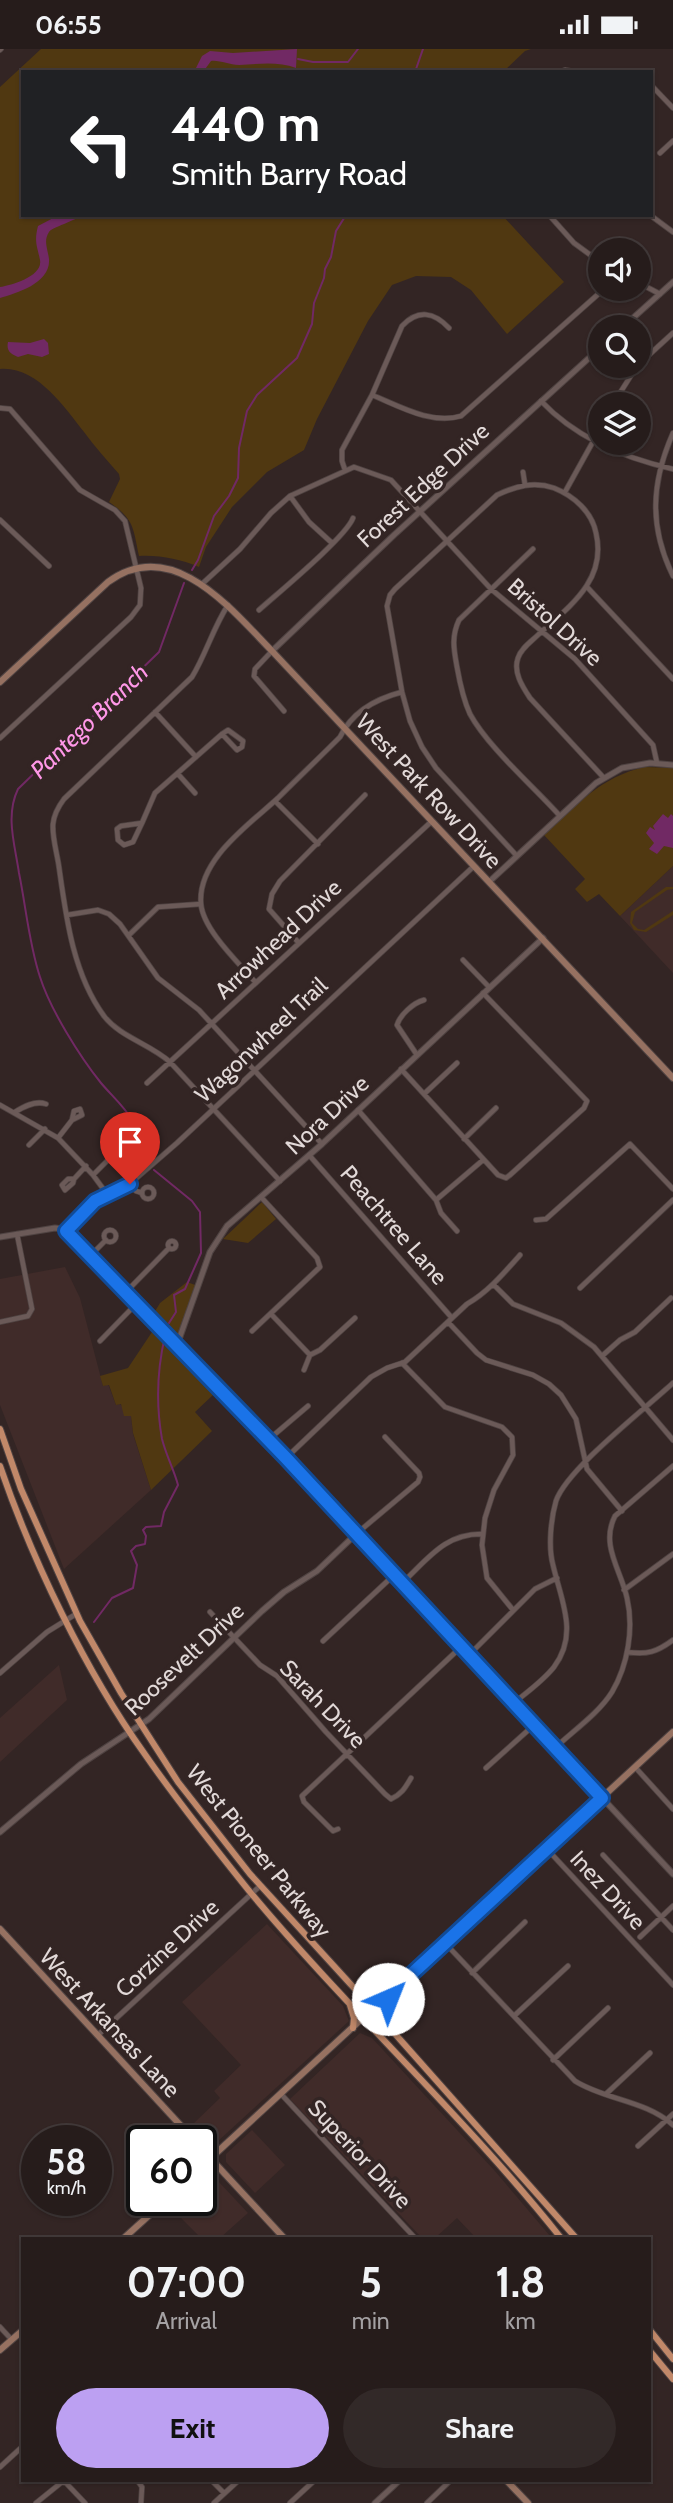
<!DOCTYPE html>
<style>
:root{--surface:#261c1b;--page:#322928;--text:#f1f3f6;--muted:#a4a1a3;--line:#423a3a;--accent:#bca0f2}
body{margin:0;font-family:Cabin,sans-serif;background:var(--page);color:var(--text);height:100vh;display:flex;flex-direction:column;font-size:26px;white-space:nowrap}
*{box-sizing:border-box;margin:0}
p{font-size:23px;color:var(--muted)}
.icon{flex:none;width:38px;height:38px;fill:none;stroke:currentColor;stroke-width:2;stroke-linecap:round;stroke-linejoin:round}
.map{position:relative;flex:1;overflow:hidden}
.drawer{position:absolute;left:21px;top:2188px;width:630px;height:245px;display:flex;flex-direction:column;background:var(--surface);border-radius:0px;box-shadow:0 2px 5px #0004,0 0 0 2px var(--line)}
.drawer>*{flex:none}
.top-card{position:absolute;left:21px;top:21px;width:632px;height:147px;border-radius:0px;box-shadow:0 2px 5px #0004,0 0 0 2px var(--line);background:#202124;color:#fff;overflow:hidden}
.fabs{position:absolute;left:588px;top:189px;display:grid;gap:14px}
.fabs a{display:grid;place-items:center;width:63px;height:63px;border-radius:50%;background:var(--surface);box-shadow:0 2px 5px #0004,0 0 0 2px var(--line);font-size:35px}
.speed{position:absolute;left:21px;top:2076px;display:flex;gap:14px;font-size:35px;font-weight:700;text-align:center}
.speed>*{display:grid;place-content:center;width:91px;height:91px;border-radius:50%;background:var(--surface);box-shadow:0 2px 5px #0004,0 0 0 2px var(--line);line-height:1}
.speed small{font-size:18px;font-weight:400}
.speed .limit{border:4px solid #111;border-radius:10px;background:#fff;color:#111}
.pin{position:absolute;display:grid;place-items:center;width:60px;height:60px;color:#fff;margin:-72px -30px;border-radius:50% 50% 50% 0;rotate:-45deg;box-shadow:0 0 7px #0007}
.pin .icon{rotate:45deg}
.me{position:absolute;width:77px;margin:-38px;rotate:44deg;stroke-linejoin:round;filter:drop-shadow(0 0 5px #0008)}
.turn{display:flex;align-items:center;gap:24px;height:147px;padding:0 35px;font-size:32px}
.turn .icon{width:91px;height:91px;stroke-width:2.5}
.turn b{display:block;font-size:49px;line-height:60px}
.eta{display:flex;justify-content:space-evenly;align-items:center;height:119px;text-align:center}
.eta b{font-size:42px;font-weight:700;line-height:49px}
.cta{display:flex;gap:14px;margin-top:auto;padding:14px 35px}
.cta a{flex:1;height:80px;border-radius:42px;background:var(--accent);color:#111;font-size:28px;font-weight:700;line-height:80px;text-align:center}
.cta a+a{background:var(--page);color:var(--text)}
.status{display:flex;justify-content:space-between;align-items:center;height:49px;padding:0 35px;background:var(--surface);direction:ltr}
.status svg{height:19px;fill:currentColor}
.map>svg:first-child{display:block}
.built{fill:#402b29}
.green{fill:#503811}
.water{fill:#712964}
.lines{fill:none;stroke-linecap:round;stroke-linejoin:round}
.stream{stroke:#712964;stroke-width:2}
.minor-casing{stroke:#4f4342;stroke-width:6}
.tertiary-casing{stroke:#4f4342;stroke-width:7}
.secondary-casing{stroke:#4f4342;stroke-width:8}
.primary-casing{stroke:#4f4342;stroke-width:8}
.minor{stroke:#6b5a58;stroke-width:4.5}
.tertiary{stroke:#6b5a58;stroke-width:5}
.secondary{stroke:#967161;stroke-width:6}
.primary{stroke:#c18869;stroke-width:6}
.route-casing{stroke:#114b97;stroke-width:18}
.route{stroke:#1a73e8;stroke-width:12}
.labels{text-anchor:middle;dominant-baseline:central;stroke-width:7;stroke-linejoin:round;paint-order:stroke}
.street-label{font-size:23px;fill:#e2d9d8;stroke:#332524}
.water-label{font-size:24px;font-style:italic;fill:#fe97e7;stroke:#332524}
</style>
<div class="status"><b>06:55</b><svg viewBox="0 0 49 12"><path d="M0 12V9h3v3zM5 12V6h3v6zM10 12V3h3v9zM15 12V0h3v12zM26 1h20v11H26zM47 4h2v5h-2z"/></svg></div>
<div class="map">
<svg width="673" height="2454" viewBox="0 0 673 2454">
<rect width="100%" height="100%" fill="#332524"/>
<path class="built" d="M673 817V924L620 867Z
M65 1218 80 1249 103 1337 108 1335 116 1356 120 1355 131 1367 133 1385 151 1441 64 1520 0 1356V1230Z
M59 1616 67 1651 0 1713V1669Z
M267 1875 343 1957 349 1972 217 2093 212 2094 194 2074 220 2049 214 2042 241 2016 182 1953Z
M360 1984 372 1989 494 2121 550 2187 548 2189H476L457 2169 435 2189H422L290 2050Z
M252 2081 285 2116 255 2144 226 2113V2105Z
M211 2130 215 2134 218 2132 248 2164 220 2189H201L175 2163 188 2151H201V2139Z"/>
<path class="green" d="M41 0H531L525 2 503 23H23V166H502L564 233 507 285 471 241 451 228 416 227 392 236 368 272 317 370 304 401 267 423 232 458 206 498 199 518C179 510 161 506 139 507 133 478 134 470 109 453L120 430 119 425C107 411 95 398 84 383 64 358 37 317 0 320V38Z
M645 718 673 719V817L620 867 599 845 587 853 575 840 585 830 544 786C575 757 602 727 645 718Z
M666 838H673V840L667 841 635 863 632 874 638 880 644 881 673 862V866L646 883 634 881 630 874 631 863Z
M262 1153 276 1170 248 1194 223 1190Z
M187 1233 198 1237 180 1284 176 1286 154 1264 160 1254Z
M154 1280 214 1345 195 1363 212 1382 151 1441 133 1384 131 1367H124L121 1355 116 1356 109 1336 103 1337 100 1327 128 1319Z"/>
<path class="water" d="M297 0 296 19C278 12 258 15 239 16 229 16 220 11 211 12L203 23H194L202 7 210 2 233 4Z
M59 166H83C76 171 51 179 49 183 43 192 48 201 49 210 51 234 17 244 0 249V238C12 236 43 227 40 211 37 196 34 193 38 177Z
M44 290 48 294 49 305 42 308 28 305 18 308C11 305 6 302 8 293L30 294Z
M663 765 668 769 671 765 673 767V799L664 797 657 805 649 800 654 794 646 784 650 778 655 781 653 777Z"/>
<g class="lines">
<path class="stream" d="M298 10 313 13H348L358 0
M415 23 423 0
M192 521 198 511 214 467 229 447 238 429 239 399 247 362 257 346 297 309 312 275 314 254 324 229 325 220 331 208 336 182 346 166
M149 1115C141 1100 139 1083 132 1071 124 1057 111 1046 101 1034 80 1008 50 960 40 928 29 895 26 858 19 824 15 796 5 767 18 740L159 603 184 534
M154 1121 192 1152 200 1163 201 1204 185 1240 174 1246 176 1263 169 1274
M94 1573 112 1549 133 1539 137 1516 131 1502 136 1497 145 1495 146 1487 143 1481 146 1478 161 1477 164 1463 178 1436C174 1421 166 1406 162 1390 156 1356 157 1321 165 1287"/>
<defs>
<path id="minor" d="M0 1 1 0
M561 23 565 21 576 23
M651 36 673 59
M660 104 673 92
M549 166 574 194 600 213
M650 166 673 183
M639 234 660 245
M639 315 673 284
M372 346C399 357 431 376 461 367L604 240
M541 352C576 389 624 409 673 420
M613 355 637 317
M0 359 10 360 80 441 115 461 125 472 141 539 140 556 131 568 0 689
M673 384C651 434 649 478 673 527
M345 421 342 412V401L372 346 402 277C418 260 434 263 449 279
M523 423 525 436
M565 443 600 380
M290 447 309 473 332 494
M0 471 49 517
M533 500 459 571C451 588 454 601 457 618 460 635 463 650 470 665 488 698 533 737 559 766
M202 535 240 500 271 464 290 447 354 418 391 431 491 540 575 610 653 696 657 714
M588 539 673 630
M228 556C213 579 206 605 192 628L64 750C58 758 54 765 53 775 52 788 57 804 59 818 66 868 73 925 104 967 120 988 150 995 170 1013L280 1132
M259 561C278 544 346 488 353 469
M272 602 255 620 254 627 284 662
M155 663 196 708
M178 725 195 744
M275 752 318 795
M142 774 155 744 222 685 228 681 243 692 242 698 237 701 222 685
M142 774 133 793 124 796 118 791 117 780 121 777Z
M516 806 436 719 422 698 410 672 402 643 387 557 390 546 395 540 497 446C516 437 534 432 554 439 574 447 592 463 596 484 607 531 570 557 539 585 532 592 521 599 518 609 513 623 522 637 530 649L604 729
M67 866 98 861 109 865 120 875 158 929 199 961 322 1095
M129 886 158 858 201 855
M298 893 269 860 272 845 280 832 365 746
M463 911 489 938
M256 934C240 915 203 881 201 855 197 811 250 775 278 749 298 729 319 709 340 688 352 663 375 650 402 643
M417 1006 397 976C400 966 413 954 424 951
M401 1020 498 1126 506 1129 510 1126 584 1059 587 1052 483 944
M147 1034 432 772
M424 1045 457 1014
M0 1056 58 1089 93 1126 107 1145
M358 1061 436 1151 441 1164 457 1182
M15 1063C23 1058 35 1051 46 1055
M58 1089 72 1071 74 1062 80 1060 82 1066 72 1071
M464 1090 496 1059
M29 1096 45 1080
M117 1097 123 1099 124 1105 111 1108 113 1101Z
M309 1106 452 1269
M93 1126 111 1108
M68 1130H74L73 1134 65 1141 62 1136Z
M74 1130 86 1117
M130 1135 136 1142 142 1144
M142 1144a6 6 0 1 1 12 0a6 6 0 1 1-12 0Z
M436 1151 483 1111
M536 1171 546 1170 630 1095 673 1140
M104 1187a6 6 0 1 1 12 0a6 6 0 1 1-12 0Z
M66 1182 95 1152 125 1139 177 1094 474 817
M168 1196a4 4 0 1 1 8 0a4 4 0 1 1-8 0Z
M91 1206 106 1191
M493 1235 513 1255 561 1274 594 1298 673 1391
M580 1239 673 1151
M126 1243 169 1199
M271 1265 310 1306 320 1301 355 1269
M0 1273 28 1267 32 1260 17 1185
M448 1273 477 1304 486 1311 533 1326 549 1335 561 1346 576 1370 587 1420 622 1462
M252 1282 320 1218 317 1209 261 1148
M100 1292 137 1254
M602 1307 620 1291 635 1283 671 1249
M402 1314 445 1358 502 1378 512 1388 513 1406 494 1441 485 1469 482 1496 487 1529 513 1561
M304 1321 310 1306
M268 1391 308 1357
M286 1409 371 1328 387 1319 405 1313 467 1255C488 1243 504 1224 520 1206
M356 1485 418 1433 420 1428 419 1424 385 1388
M402 1534C428 1510 445 1484 483 1485
M624 1541 673 1505
M210 1563 260 1616 277 1627 326 1683 385 1745 391 1750C402 1745 405 1739 411 1729
M323 1592 394 1526
M627 1603C647 1606 657 1603 673 1591
M469 1606 535 1540 557 1529
M0 1624 47 1583 76 1565
M514 1654C527 1643 543 1632 554 1618 579 1585 561 1551 553 1516 548 1498 551 1469 556 1452 567 1420 645 1360 673 1334
M555 1699C573 1682 599 1664 612 1643 628 1616 634 1579 627 1549 621 1521 600 1496 615 1467L673 1417
M635 1718 673 1760
M486 1719 534 1676
M338 1780 333 1782 304 1753 302 1747 462 1597
M547 1800 673 1936
M603 1806 673 1881
M640 1888 673 1857
M445 1894 575 2032C605 2051 645 2051 673 2076
M472 1924 525 1873
M514 1967 568 1917
M98 1986 260 1837
M553 2011 608 1959
M281 2045 415 2189
M606 2045 650 2004
M638 2097 673 2065
M0 2278 12 2291
M0 2418 23 2397
M137 2431 142 2438 141 2454
M211 2431 224 2444
M36 2454 62 2433 66 2434 85 2454
M214 2454 239 2431
M290 2454 315 2431
M427 2454 451 2431"/>
<path id="tertiary" d="M623 278 673 233
M272 602 394 486 600 299
M490 832 596 734 622 719 650 714 673 716
M0 1188 55 1179 63 1180 72 1186 286 1409 673 1825
M177 1296 210 1203 227 1177 322 1095 543 889
M0 1783 81 1715 149 1670 262 1562 284 1543 317 1522 356 1485
M375 2454 400 2431"/>
<path id="secondary" d="M0 633 108 533C172 486 230 559 272 602L673 1029
M0 1880 194 2091
M201 2099 284 2189
M201 2118 673 1683
M124 2189 166 2151
M0 2301 23 2281
M506 2431 528 2454"/>
<path id="primary" d="M0 1380 21 1440 80 1572 121 1644 178 1733 250 1825 365 1951 576 2189
M0 1417C32 1511 86 1623 144 1704 177 1752 214 1798 250 1843 349 1962 465 2068 561 2189
M389 1946 388 1964 396 1983
M350 1956 354 1969 353 1979
M649 2280 673 2310
M649 2301 673 2330"/>
</defs>
<use href="#minor" class="minor-casing"/>
<use href="#tertiary" class="tertiary-casing"/>
<use href="#secondary" class="secondary-casing"/>
<use href="#primary" class="primary-casing"/>
<use href="#minor" class="minor"/>
<use href="#tertiary" class="tertiary"/>
<use href="#secondary" class="secondary"/>
<use href="#primary" class="primary"/>
</g>
<g class="lines">
<defs>
<path id="route" d="M130 1135 95 1152 66 1182 286 1409 602 1749 390 1945 388 1950"/>
</defs>
<use href="#route" class="route-casing"/>
<use href="#route" class="route"/>
</g>
<g class="labels">
<g class="street-label">
<text transform="translate(423 436) rotate(-43)">Forest Edge Drive</text>
<text transform="translate(555 573) rotate(42)">Bristol Drive</text>
<text transform="translate(429 742) rotate(47)">West Park Row Drive</text>
<text transform="translate(278 890) rotate(-43)">Arrowhead Drive</text>
<text transform="translate(261 991) rotate(-43)">Wagonwheel Trail</text>
<text transform="translate(327 1066) rotate(-43)">Nora Drive</text>
<text transform="translate(394 1176) rotate(49)">Peachtree Lane</text>
<text transform="translate(184 1610) rotate(-43)">Roosevelt Drive</text>
<text transform="translate(323 1655) rotate(46)">Sarah Drive</text>
<text transform="translate(259 1802) rotate(51)">West Pioneer Parkway</text>
<text transform="translate(608 1841) rotate(47)">Inez Drive</text>
<text transform="translate(167 1899) rotate(-43)">Corzine Drive</text>
<text transform="translate(110 1974) rotate(47)">West Arkansas Lane</text>
<text transform="translate(360 2105) rotate(47)">Superior Drive</text>
</g>
<g class="water-label">
<text transform="translate(89 672) rotate(-44)">Pantego Branch</text>
</g>
</g>
</svg>
<div class="fabs">
<a><svg class="icon" aria-label="sound" viewBox="0 0 24 24"><path d="M4 9h4l5-4v14l-5-4H4zM17 9q2 3 0 6"/></svg></a>
<a><svg class="icon" aria-label="search" viewBox="0 0 24 24"><circle cx="10" cy="10" r="6"/><path d="M15 15l6 6"/></svg></a>
<a><svg class="icon" aria-label="layers" viewBox="0 0 24 24"><path d="M12 4l9 5-9 5-9-5zM3 14l9 5 9-5"/></svg></a>
</div>
<div class="speed"><div>58<small>km/h</small></div><div class="limit">60</div></div>
<div class="pin" style="left:130px;top:1135px;background:#d93025"><svg class="icon" aria-label="arrive" viewBox="0 0 24 24"><path d="M6 21V4h12l-3 4 3 4H6"/></svg></div>
<svg class="me" style="left:388px;top:1950px" viewBox="-20 -20 40 40"><circle r="19" fill="#fff"/><path d="M0-13L10 11 0 6-10 11z" fill="#1a73e8"/></svg>
<div class="top-card">
<div class="turn"><svg class="icon" aria-label="left" viewBox="0 0 24 24"><path d="M17 20v-9H6M10 6l-5 5 5 5"/></svg><div><b>440 m</b>Smith Barry Road</div></div>
</div>
<section class="drawer">
<div class="eta">
<div><b>07:00</b><p>Arrival</p></div>
<div><b>5</b><p>min</p></div>
<div><b>1.8</b><p>km</p></div>
</div>
<div class="cta"><a>Exit</a><a>Share</a></div>
</section>
</div>
